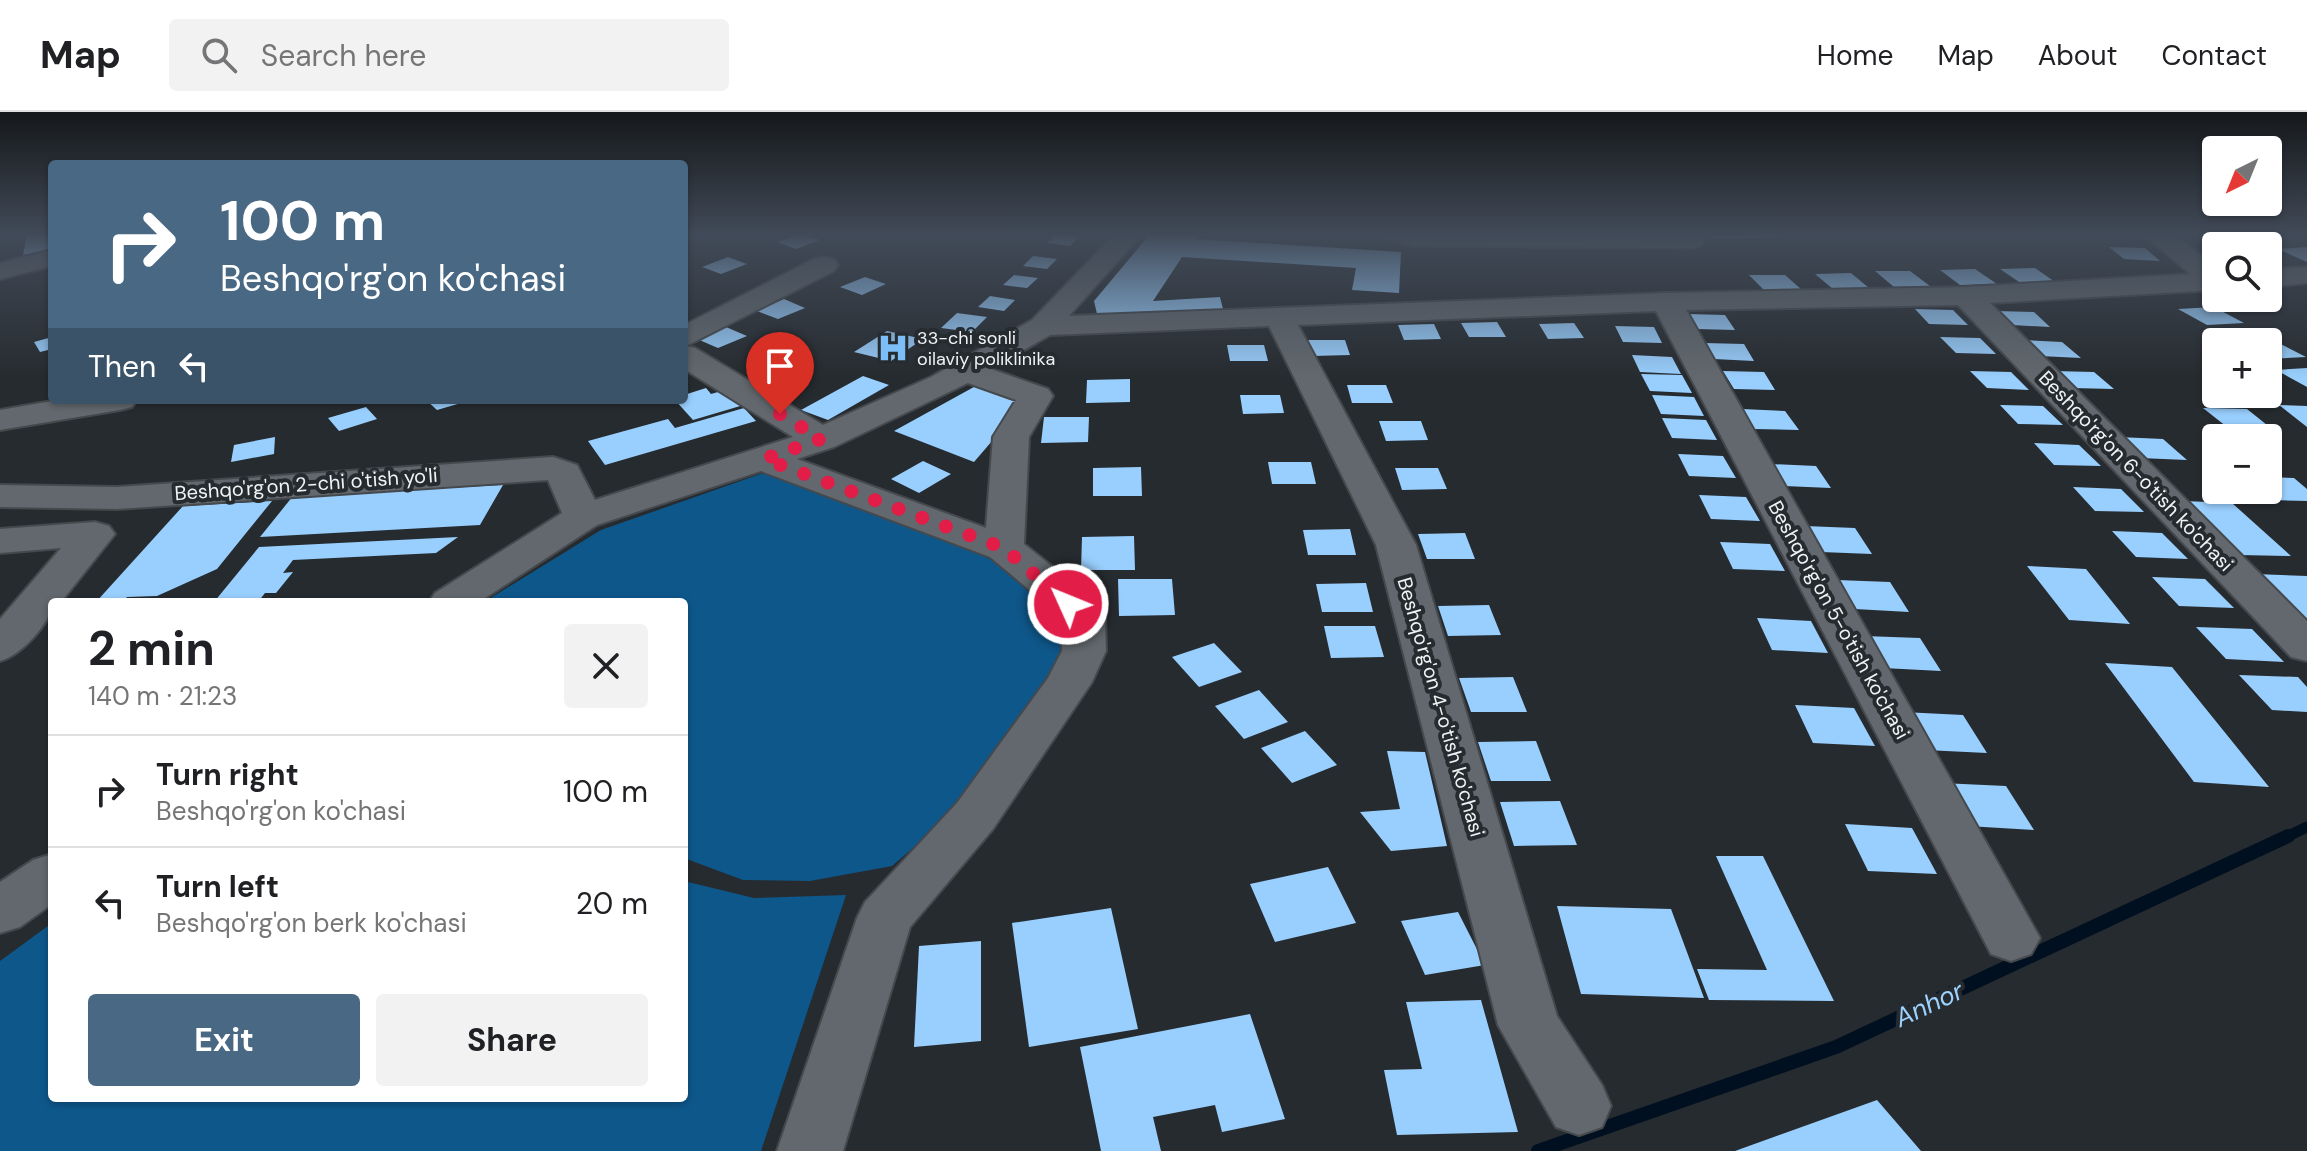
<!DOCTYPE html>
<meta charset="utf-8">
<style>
:root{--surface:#fff;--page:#f2f2f2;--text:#202124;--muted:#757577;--line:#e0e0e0;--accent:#496883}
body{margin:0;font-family:"DM Sans",sans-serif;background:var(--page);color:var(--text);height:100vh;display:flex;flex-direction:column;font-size:30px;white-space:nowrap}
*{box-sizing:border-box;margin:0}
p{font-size:26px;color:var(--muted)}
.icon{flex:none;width:44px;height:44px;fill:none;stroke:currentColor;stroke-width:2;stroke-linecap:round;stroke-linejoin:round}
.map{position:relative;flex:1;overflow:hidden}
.panel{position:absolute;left:48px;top:486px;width:640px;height:504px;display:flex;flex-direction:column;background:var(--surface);border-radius:8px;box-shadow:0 2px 6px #0004}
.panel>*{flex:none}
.top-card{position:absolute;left:48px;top:48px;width:640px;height:244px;border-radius:8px;box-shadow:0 2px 6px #0004;background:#496883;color:#fff;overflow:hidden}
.needle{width:52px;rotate:223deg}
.fabs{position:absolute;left:2202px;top:24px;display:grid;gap:16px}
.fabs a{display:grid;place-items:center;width:80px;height:80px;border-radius:8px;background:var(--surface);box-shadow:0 2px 6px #0004;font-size:40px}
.pin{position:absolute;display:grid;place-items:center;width:68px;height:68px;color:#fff;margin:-82px -34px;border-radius:50% 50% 50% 0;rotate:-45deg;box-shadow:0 0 8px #0007}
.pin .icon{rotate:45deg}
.me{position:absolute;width:88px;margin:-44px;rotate:314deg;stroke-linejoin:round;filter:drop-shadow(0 0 6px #0008)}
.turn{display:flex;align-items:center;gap:28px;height:168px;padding:0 40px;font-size:36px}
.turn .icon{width:104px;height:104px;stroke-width:2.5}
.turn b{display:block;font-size:56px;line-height:68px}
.then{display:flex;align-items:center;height:76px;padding:0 40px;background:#0003;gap:16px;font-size:30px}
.round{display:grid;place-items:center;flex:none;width:84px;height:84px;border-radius:8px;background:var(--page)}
.head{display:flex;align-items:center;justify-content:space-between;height:136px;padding:0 40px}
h1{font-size:48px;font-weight:700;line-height:60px}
.button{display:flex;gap:16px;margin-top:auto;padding:16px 40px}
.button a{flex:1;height:92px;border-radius:8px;background:var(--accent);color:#fff;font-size:32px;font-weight:700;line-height:92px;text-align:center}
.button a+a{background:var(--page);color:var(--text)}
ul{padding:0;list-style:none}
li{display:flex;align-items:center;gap:24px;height:112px;padding:0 40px;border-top:2px solid var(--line)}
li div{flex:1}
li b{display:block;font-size:30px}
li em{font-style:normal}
header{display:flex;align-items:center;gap:48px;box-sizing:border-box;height:112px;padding:0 40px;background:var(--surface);border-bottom:2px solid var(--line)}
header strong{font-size:38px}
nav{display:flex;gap:44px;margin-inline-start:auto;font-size:28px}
.search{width:560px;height:72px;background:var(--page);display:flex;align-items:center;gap:20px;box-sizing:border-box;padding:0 28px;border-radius:8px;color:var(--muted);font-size:30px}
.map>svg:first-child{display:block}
.green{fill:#0e578a}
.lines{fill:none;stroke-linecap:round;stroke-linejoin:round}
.stream-far1{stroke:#001020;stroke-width:11}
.stream{stroke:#001020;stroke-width:14}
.building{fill:#99cffe}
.minor-casing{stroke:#45494d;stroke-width:4}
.minor{fill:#62686d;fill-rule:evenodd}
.route{stroke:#e11d48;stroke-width:14;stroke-dasharray:0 25.2}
.labels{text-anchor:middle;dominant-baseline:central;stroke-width:8;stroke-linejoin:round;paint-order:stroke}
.far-poi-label{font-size:18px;fill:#f0f3f6;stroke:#262b2f;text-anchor:start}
.street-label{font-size:20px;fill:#f0f3f6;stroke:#262b2f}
.near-water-label{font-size:26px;font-style:italic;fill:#9dd1fe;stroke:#262b2f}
</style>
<header>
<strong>Map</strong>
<div class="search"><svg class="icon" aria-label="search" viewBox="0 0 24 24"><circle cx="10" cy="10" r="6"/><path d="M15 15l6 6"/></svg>Search here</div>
<nav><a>Home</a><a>Map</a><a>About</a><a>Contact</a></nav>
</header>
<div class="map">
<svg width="2307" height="1039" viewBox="0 0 2307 1039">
<rect width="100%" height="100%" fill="#262b2f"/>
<path class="green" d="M769 359 994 442 1028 466 1071 535 1002 647 934 718 892 754 810 769 743 768 684 746V490H484L601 418Z
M684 769 754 786 846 783 761 1039H0V849L52 811V986H684Z"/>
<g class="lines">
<path class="stream-far1" d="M2284 726 2307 715"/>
<path class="stream" d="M1538 1039 1836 935 2288 724"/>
</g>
<path class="building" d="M27 122H52V138L23 143Z
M801 122 820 128 796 137 777 130Z
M1056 122 1079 125 1070 134 1047 131Z
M1150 122H1189L1199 123 1195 127 1401 140 1399 181 1352 178 1356 156 1182 145 1153 189 1220 185 1224 201 1098 206 1094 189Z
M1708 122H1776L1780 125 1714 127Z
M2109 135 2145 136 2160 149 2124 147Z
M2307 135V150L2278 137Z
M1033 144 1057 147 1047 157 1023 154Z
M728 145 747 152 721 162 702 155Z
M2035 156 2058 172H2022L2000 157Z
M1975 157 1997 172 1960 173 1940 158Z
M1875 159H1910L1930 174 1894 175Z
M1851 161 1869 176 1833 177 1815 162Z
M1014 163 1038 166 1027 176 1003 173Z
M1749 163H1785L1802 178 1765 179Z
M865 165 886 172 862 183 840 175Z
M990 184 1015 188 1004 199 978 195Z
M784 187 805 196 778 207 757 199Z
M2214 195 2244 211 2207 213 2178 197Z
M1915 197 1953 198 1968 213 1929 212Z
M1996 199 2034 200 2050 215 2012 213Z
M957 201 987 205 972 220 941 216Z
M1688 202 1725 203 1735 218 1697 217Z
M1497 210 1506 225H1469L1461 211Z
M1574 211 1584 226 1548 227 1539 212Z
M1434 212 1441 227 1404 228 1398 213Z
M1615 214 1654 215 1662 231 1623 230Z
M726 215 747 224 718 236 697 227Z
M887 219 923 227 891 249 854 240Z
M52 225V237L40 240 34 230Z
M1940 225 1980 226 1996 242 1956 241Z
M1308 228H1345L1350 243 1313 244Z
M2023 228 2062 230 2081 246 2040 244Z
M2268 228H2273L2306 245 2268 247Z
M1705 231 1744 232 1754 249 1714 247Z
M1227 233H1264L1268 249H1230Z
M1632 243 1672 245 1681 262 1640 260Z
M784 255 808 264 783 277 759 268Z
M2307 256V275L2276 258Z
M1723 259 1764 260 1775 278 1734 277Z
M1970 259 2011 260 2029 278 1987 276Z
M2053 259 2094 260 2114 277 2072 276Z
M1641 262 1682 263 1692 281 1650 279Z
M863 264 889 273 828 308 801 298Z
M1130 267V290L1086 291 1087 268Z
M983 270 1028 287 974 350 894 319Z
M1347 273H1386L1393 291H1352Z
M706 276 711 282 732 276 747 292 693 308 675 288H684V283Z
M1240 283H1280L1284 301 1243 302Z
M1652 283 1694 285 1704 304 1661 302Z
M426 288H468V289L437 298Z
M2000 293 2043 294 2063 313 2018 312Z
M2279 293 2307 294V315Z
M366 295 377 307 339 319 328 306Z
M744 296 756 309 605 353 588 329 668 307 675 316Z
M2203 296 2247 297 2272 317 2227 315Z
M1742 297 1785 299 1799 318 1754 317Z
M1044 305H1089L1088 330 1041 331Z
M1662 306 1706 308 1717 328 1672 326Z
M1379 309H1421L1428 328 1386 329Z
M275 325 274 342 231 350 234 333Z
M2118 325 2163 327 2187 348 2140 346Z
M2034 331 2079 333 2101 354 2054 353Z
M1678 342 1723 344 1736 366 1689 364Z
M923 349 951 362 919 381 891 367Z
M1268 350H1311L1316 372H1272Z
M1770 352 1816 354 1831 376 1784 374Z
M1141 355 1142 384H1093V356Z
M1395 356H1438L1447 377 1402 378Z
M2268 365 2294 366 2307 377V389L2273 388 2262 378H2268Z
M503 373 480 413 260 425 293 384Z
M2073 375 2121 377 2144 400 2095 399Z
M1699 383 1746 385 1760 409 1711 407Z
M272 389 217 457 157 484 127 485 123 490H96L183 394Z
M2183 389 2232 391 2291 444 2239 443Z
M1805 414 1855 416 1872 442 1821 440Z
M1350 417 1356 443H1308L1303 418Z
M2112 419 2162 421 2188 447 2136 445Z
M1465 421 1475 447H1427L1418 422Z
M1134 424 1135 458H1081L1082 425Z
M458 425 436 441 293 448 283 461 293 460 276 481H265L258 490H214L259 435Z
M1720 430 1770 432 1785 459 1733 457Z
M2027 454 2086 457 2130 512 2069 508Z
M2254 462 2307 464V513Z
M2152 465 2205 467 2234 496 2179 494Z
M1118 467H1172L1175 503 1119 504Z
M1837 468 1890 470 1909 500 1855 497Z
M1366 471 1373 500H1322L1316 472Z
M1489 493 1501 523 1448 524 1438 494Z
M1757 506 1811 509 1828 541 1772 538Z
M1324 514H1375L1384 545 1331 546Z
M2196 515 2252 517 2284 550 2226 547Z
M1864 524 1920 526 1941 559 1883 556Z
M1214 531 1242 560 1199 575 1172 545Z
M2105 551 2172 555 2269 675 2194 670Z
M2239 563 2298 565 2307 575V600L2272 598Z
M1513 565 1527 600H1471L1459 566Z
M1259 578 1288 610 1244 627 1215 594Z
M1795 593 1854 596 1875 634 1813 631Z
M1903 600 1963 603 1987 641 1925 638Z
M1305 619 1337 653 1292 671 1261 636Z
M1536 629 1551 669H1491L1478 630Z
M1387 639 1425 640 1447 734 1391 739 1360 700 1400 697Z
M1941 671 2006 674 2034 718 1967 714Z
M1560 689 1577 733 1514 734 1500 690Z
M1845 712 1912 716 1937 762 1868 759Z
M1716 744H1763L1834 889 1709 888 1697 857 1767 858Z
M1328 755 1356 811 1275 830 1250 772Z
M1557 794 1671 797 1704 886 1581 882Z
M1111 796 1138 917 1029 935 1012 811Z
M1458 800 1485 853 1425 863 1401 809Z
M981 829V929L914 935 919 834Z
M1481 888 1518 1020 1397 1023 1384 958 1422 957 1406 890Z
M1250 902 1285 1007 1222 1020 1215 993 1153 1005 1161 1039H1101L1080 935Z
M1877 988 1921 1039H1735Z"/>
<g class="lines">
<defs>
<path id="minor" d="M1115 122H1142L1069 204 1666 181 1966 175 2190 162 2143 122H2172L2216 154V178L1990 191 2307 509V549L2291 545 1958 193 1686 198 2040 826 2031 842 2011 849 1991 842 1656 199 1298 213 1416 433 1557 904 1602 973 1611 994 1602 1015 1579 1023 1556 1015 1498 913 1376 433 1269 214 1050 223 991 257 1048 277 1053 284 1029 325 1024 432 1068 467 1098 499 1105 508 1106 539 1092 570 993 717 910 815 843 1039H777L857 806 865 790 957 691 1048 566 1062 539 1061 510 1038 485 990 445 761 359 597 413 479 490H429L435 481 562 401 548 368 117 397 0 395V373L117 375 553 345 577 353 595 388 793 325 684 257V213L814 147 824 145 834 147 838 153 834 159 686 234 695 236 823 313 931 265 1032 208ZM968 271 1016 288 993 325 986 416 797 347 834 335Z
M1385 122H1698L1705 128 1701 134 1692 136 1413 134 1389 128Z
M52 138V154L0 167V151Z
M2307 155V171L2268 175V157Z
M58 288H137L132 295 120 298 0 318V298Z
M95 410 109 414 115 422 61 490H52C52 511 20 544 0 549V507L61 436 0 441V417Z
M52 742V792L20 815 0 821V770L33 748Z"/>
</defs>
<use href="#minor" class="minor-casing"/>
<use href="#minor" class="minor"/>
</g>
<linearGradient id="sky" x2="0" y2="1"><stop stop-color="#15181a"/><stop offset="0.46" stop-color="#414a58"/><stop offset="1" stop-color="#414a58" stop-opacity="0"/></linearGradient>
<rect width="2307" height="267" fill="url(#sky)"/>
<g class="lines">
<path class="route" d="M780 302 821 327 764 347 1004 436 1068 492"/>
</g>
<defs>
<symbol id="hospital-bare" viewBox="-9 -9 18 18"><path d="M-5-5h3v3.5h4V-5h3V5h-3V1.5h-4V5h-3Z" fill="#7bbef8" stroke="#262b2f" stroke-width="2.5" paint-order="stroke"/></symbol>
</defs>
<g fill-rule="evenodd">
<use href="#hospital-bare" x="871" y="214" width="44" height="44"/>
</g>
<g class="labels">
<g class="far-poi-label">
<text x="917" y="226">33-chi sonli<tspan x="917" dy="21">oilaviy poliklinika</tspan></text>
</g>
<g class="street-label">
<text transform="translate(2136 359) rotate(46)">Beshqo'rg'on 6-o'tish ko'chasi</text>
<text transform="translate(306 372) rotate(-4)">Beshqo'rg'on 2-chi o'tish yo'li</text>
<text transform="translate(1839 508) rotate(61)">Beshqo'rg'on 5-o'tish ko'chasi</text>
<text transform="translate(1441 595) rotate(74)">Beshqo'rg'on 4-o'tish ko'chasi</text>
</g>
<g class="near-water-label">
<text transform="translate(1929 892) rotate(-25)">Anhor</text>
</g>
</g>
</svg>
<div class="fabs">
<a><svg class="needle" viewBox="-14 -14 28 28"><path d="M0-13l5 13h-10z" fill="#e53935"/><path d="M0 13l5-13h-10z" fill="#757577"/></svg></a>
<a><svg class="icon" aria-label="search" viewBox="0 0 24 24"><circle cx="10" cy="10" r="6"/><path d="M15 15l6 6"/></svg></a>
<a>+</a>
<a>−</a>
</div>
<div class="pin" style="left:780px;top:302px;background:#d93025"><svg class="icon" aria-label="arrive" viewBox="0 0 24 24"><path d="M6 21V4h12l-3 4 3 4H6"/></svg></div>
<svg class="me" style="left:1068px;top:492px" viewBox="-20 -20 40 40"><circle r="17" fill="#e11d48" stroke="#fff" stroke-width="3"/><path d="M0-11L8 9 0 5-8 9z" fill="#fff"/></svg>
<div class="top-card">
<div class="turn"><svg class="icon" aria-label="right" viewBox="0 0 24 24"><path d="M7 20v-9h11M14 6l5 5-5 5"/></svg><div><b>100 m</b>Beshqo'rg'on ko'chasi</div></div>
<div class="then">Then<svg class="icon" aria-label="left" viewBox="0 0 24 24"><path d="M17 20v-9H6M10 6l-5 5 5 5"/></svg></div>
</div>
<section class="panel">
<div class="head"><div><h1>2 min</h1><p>140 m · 21:23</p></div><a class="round"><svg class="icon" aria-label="close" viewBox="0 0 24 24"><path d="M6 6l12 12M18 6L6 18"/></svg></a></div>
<ul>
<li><svg class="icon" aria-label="right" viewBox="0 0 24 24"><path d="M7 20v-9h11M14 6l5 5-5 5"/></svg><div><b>Turn right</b><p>Beshqo'rg'on ko'chasi</p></div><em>100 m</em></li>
<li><svg class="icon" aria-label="left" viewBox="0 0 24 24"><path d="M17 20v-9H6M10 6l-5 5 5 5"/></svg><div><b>Turn left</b><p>Beshqo'rg'on berk ko'chasi</p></div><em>20 m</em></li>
</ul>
<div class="button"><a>Exit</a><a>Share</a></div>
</section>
</div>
